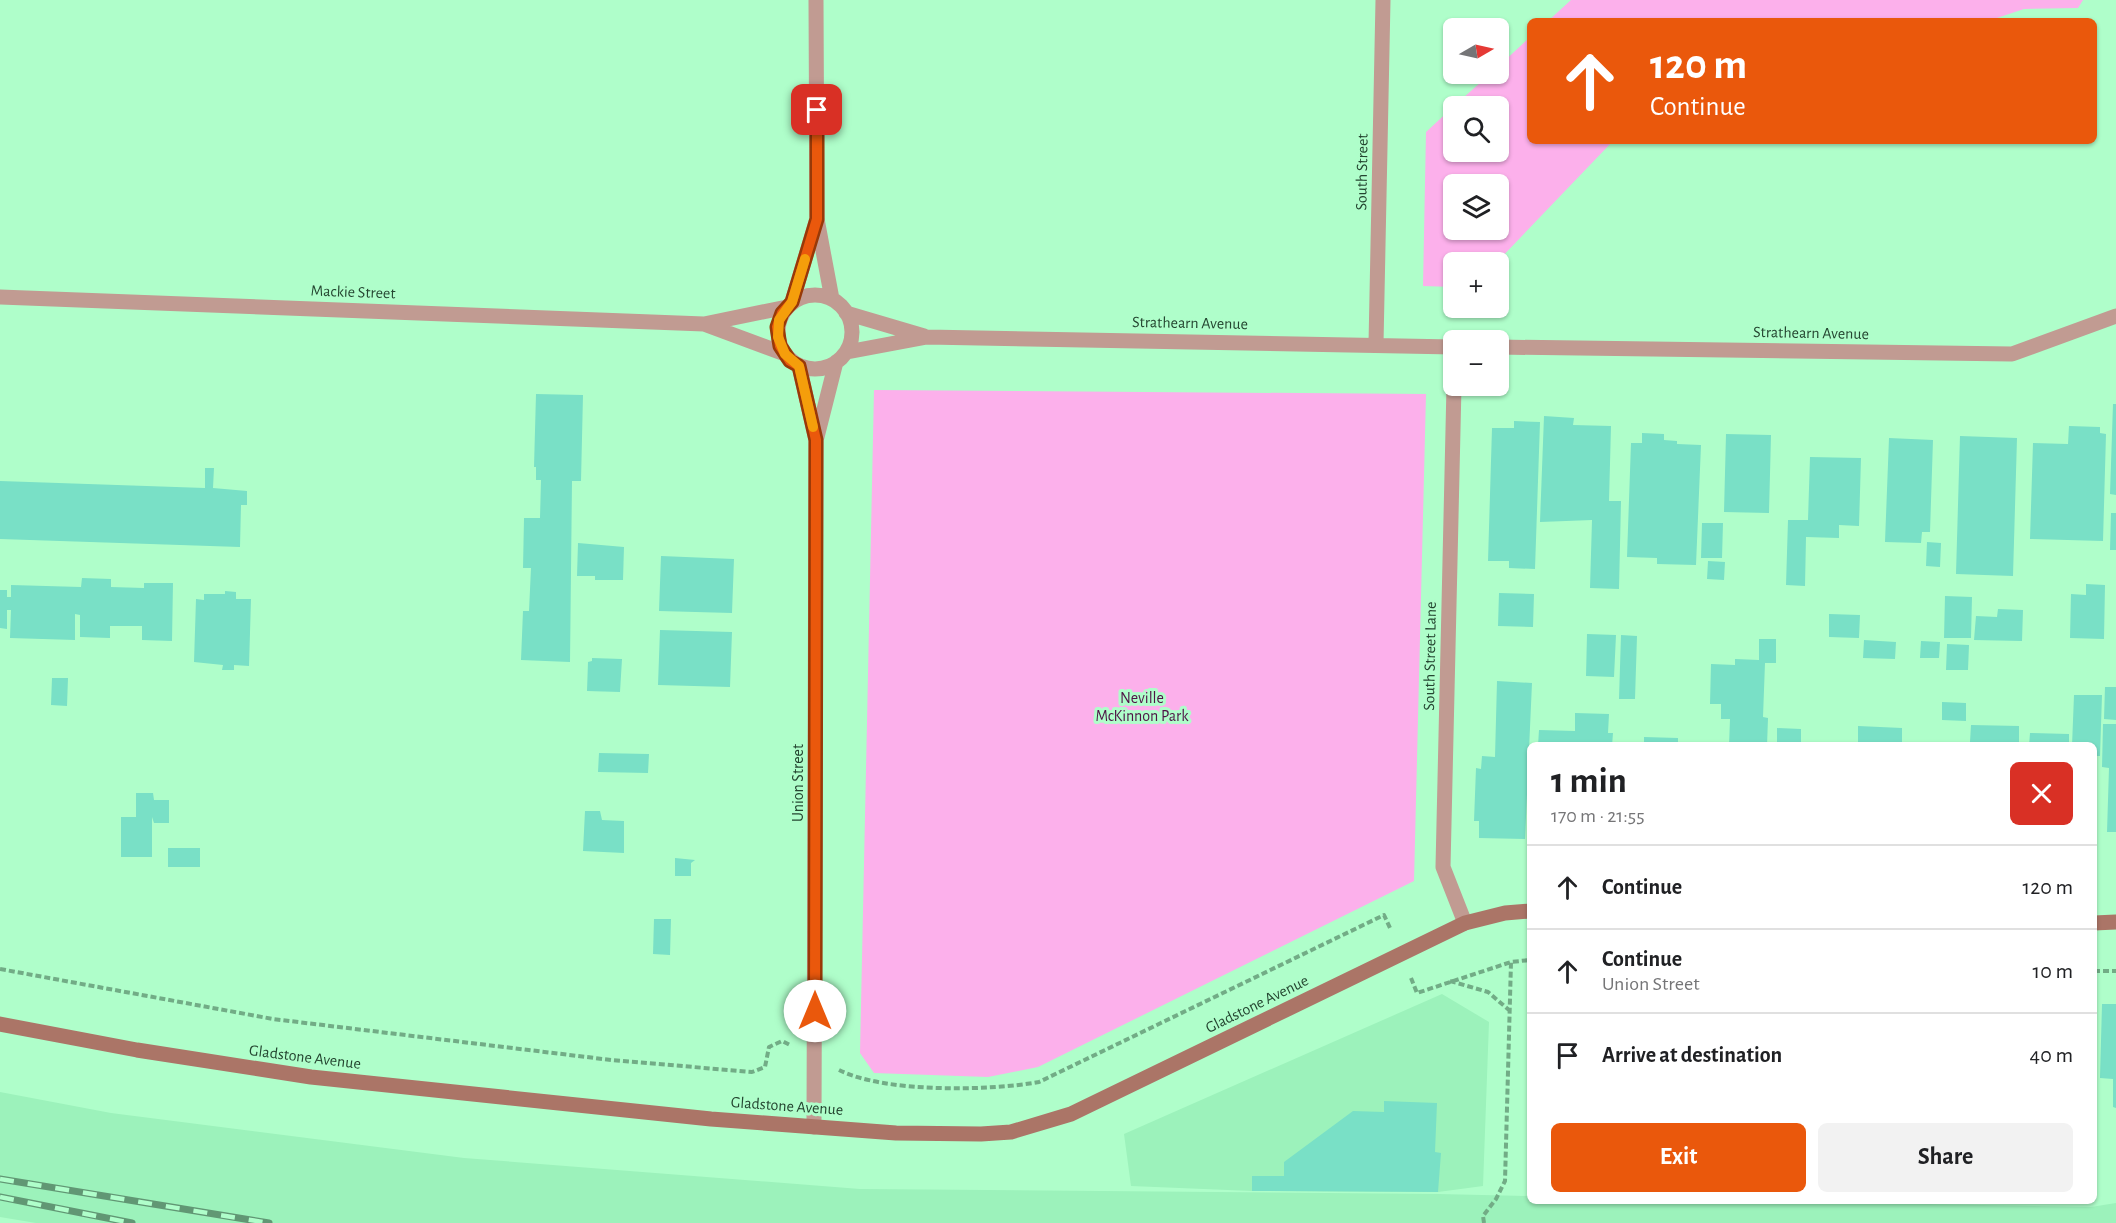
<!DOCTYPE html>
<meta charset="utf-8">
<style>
:root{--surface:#fff;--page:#f2f2f2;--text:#202124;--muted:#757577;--line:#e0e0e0;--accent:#ea580c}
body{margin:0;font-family:"Alegreya Sans",sans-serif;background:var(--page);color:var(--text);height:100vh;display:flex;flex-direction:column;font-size:22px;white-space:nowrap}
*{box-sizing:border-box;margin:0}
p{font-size:20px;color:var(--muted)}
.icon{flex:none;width:33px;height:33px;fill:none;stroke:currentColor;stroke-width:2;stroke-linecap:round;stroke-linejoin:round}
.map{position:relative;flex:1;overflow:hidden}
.side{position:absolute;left:1527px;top:742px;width:570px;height:462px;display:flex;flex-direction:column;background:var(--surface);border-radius:9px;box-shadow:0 2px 4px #0004}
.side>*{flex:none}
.banner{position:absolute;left:1527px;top:18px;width:570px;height:126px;border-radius:9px;box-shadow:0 2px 4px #0004;background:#ea580c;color:#fff;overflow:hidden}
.needle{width:39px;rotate:81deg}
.buttons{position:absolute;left:1443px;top:18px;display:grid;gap:12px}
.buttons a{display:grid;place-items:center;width:66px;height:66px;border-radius:9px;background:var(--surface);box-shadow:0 2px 4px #0004;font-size:30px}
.pin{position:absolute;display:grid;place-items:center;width:51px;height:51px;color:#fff;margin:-26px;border-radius:12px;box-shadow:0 3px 9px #0006}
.me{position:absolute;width:66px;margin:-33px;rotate:0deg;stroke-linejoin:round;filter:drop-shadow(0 0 4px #0008)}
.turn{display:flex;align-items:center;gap:21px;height:126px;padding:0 24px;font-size:27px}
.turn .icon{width:78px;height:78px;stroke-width:2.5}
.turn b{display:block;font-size:42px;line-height:51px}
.round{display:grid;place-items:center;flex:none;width:63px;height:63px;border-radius:9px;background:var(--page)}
.summary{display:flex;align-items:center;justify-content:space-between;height:102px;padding:0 24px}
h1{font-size:36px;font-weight:700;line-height:45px}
.button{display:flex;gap:12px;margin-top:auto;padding:12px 24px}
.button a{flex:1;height:69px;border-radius:9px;background:var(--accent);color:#fff;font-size:24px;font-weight:700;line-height:69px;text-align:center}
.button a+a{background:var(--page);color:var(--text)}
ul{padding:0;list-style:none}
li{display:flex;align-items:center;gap:18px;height:84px;padding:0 24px;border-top:2px solid var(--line)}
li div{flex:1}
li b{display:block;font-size:22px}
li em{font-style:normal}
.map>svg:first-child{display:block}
.built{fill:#9cf2bb}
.green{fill:#fcb0eb;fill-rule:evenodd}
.building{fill:#79e0c6}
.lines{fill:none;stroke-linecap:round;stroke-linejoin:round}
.path{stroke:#72ac86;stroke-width:4;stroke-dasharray:6 3;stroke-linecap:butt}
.street{stroke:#c19b92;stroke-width:15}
.secondary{stroke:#ab7567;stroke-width:15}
.rail-casing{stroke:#619774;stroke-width:7}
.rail{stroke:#affeca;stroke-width:4.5;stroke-dasharray:14;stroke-linecap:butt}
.route-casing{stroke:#983908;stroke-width:15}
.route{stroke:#ea580c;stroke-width:10}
.slow{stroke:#f59e0b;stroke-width:10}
.labels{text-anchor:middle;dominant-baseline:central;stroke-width:6;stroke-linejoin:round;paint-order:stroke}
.street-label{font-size:16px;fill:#244530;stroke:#affeca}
.park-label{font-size:16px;fill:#4f1346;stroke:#affeca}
</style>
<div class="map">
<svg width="2116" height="1223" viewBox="0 0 2116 1223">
<rect width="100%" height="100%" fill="#affeca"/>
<path class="built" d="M1442 994 1489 1022 1483 1186 1438 1192 1252 1191 1131 1186 1124 1134Z
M0 1092 111 1113 464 1158 860 1189 1438 1194 1530 1196V1202H1823L2091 1207 2116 1203V1223H36L0 1217Z"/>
<path class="green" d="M1571 0H2083L2078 8 2024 9 1988 21H1548Z
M1530 37V141H1613L1497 262H1454L1453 287 1423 286 1426 132 1453 107 1454 152H1498V106H1454L1490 74H1498L1499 66ZM1454 184H1498V230H1454Z
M874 390 1426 394 1414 881 1038 1067 988 1077 874 1073 860 1053Z"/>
<path class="building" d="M536 394 583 395 581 481H572L570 662 521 660 523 611H529L531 568H523L524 518H540L541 480H536V467H534Z
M2113 404H2116V495L2110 494Z
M1544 416 1574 418 1573 425 1611 426 1609 501H1621L1619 589 1590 588 1592 520 1540 522Z
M1514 421 1540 422 1535 569 1509 568V561H1488L1492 428H1514Z
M2069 426 2100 427V433L2106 434 2103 541 2030 539 2033 443 2068 444Z
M1642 433 1664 434V440L1677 441V444L1701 445 1696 565 1657 564V558L1627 557 1631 443H1642Z
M1726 434 1771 435 1769 513 1724 512Z
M1960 436 2017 438 2013 576 1956 574Z
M1889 438 1933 440 1930 532H1922L1921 543 1885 542Z
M1810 457 1861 458 1859 526 1839 525V538L1806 537 1805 586 1786 585 1788 520H1808Z
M205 468H214L213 488 247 491V505H241L240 547 0 539V481L205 488Z
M2111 513H2116V550H2110Z
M1702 523H1723L1722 558H1701Z
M1927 542 1941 543 1940 567 1926 566Z
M578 543 624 547 623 580H595V576H577Z
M661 556 734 559 732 613 659 611Z
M1708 561 1725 562 1724 580 1707 579Z
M82 578 111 579V587L144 588V583H173L172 641 142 640V626H110V638L80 637V615L75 614V640L10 638 11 610H7V629L0 628V590H7V597H11V585L81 587Z
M2086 584 2105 585 2104 639 2070 638 2071 594 2086 595Z
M225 591 236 592V599H251L249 666 234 665V670H222L223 665 194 662 196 599 204 600V594H225Z
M1499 593 1534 594 1533 627 1498 626Z
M1945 596 1972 597 1971 638H1944Z
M1998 609 2023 610 2022 641 1974 640 1976 616 1997 617Z
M1829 614 1860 615 1859 638 1829 637Z
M660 630 732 632 730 687 658 685Z
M1587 634 1616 635 1614 677 1586 676Z
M1621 635 1637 636 1635 699H1619Z
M1759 639H1776V663H1765L1763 717 1768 718 1767 746H1729L1730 719H1721V704H1710L1711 664 1735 665V659L1759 660Z
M1864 640 1896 642 1895 659 1863 658Z
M1921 641 1940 642 1939 658H1920Z
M1947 644 1969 645 1968 670H1946Z
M592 658 622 659 620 692 587 691 588 662 592 661Z
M52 678H68L67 706 51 705Z
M1497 681 1532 683 1525 839 1479 838V821H1474L1476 768 1481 769 1482 756 1495 757Z
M2105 687H2116V720L2104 719Z
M2074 695H2102L2100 756H2094V746H2072Z
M1942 702 1966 703V721L1942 720Z
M1575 713 1609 714 1608 733H1613L1612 746H1538L1539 730 1575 731Z
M2103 724H2116V832H2107L2109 768 2102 767Z
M1971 725 2019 726V746H1983L1984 743 1970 742Z
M1858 726 1902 728V746H1858Z
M1777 728 1801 729V746H1777Z
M2030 733 2069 734V746H2029Z
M1644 737 1678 738V746H1644Z
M599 753 649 754 648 773 598 772Z
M136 793H153L154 800H169V823H154L152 817V857H121V817H136Z
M585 811H600L602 820 624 821V853L583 851Z
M168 848H200V867H168Z
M675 858 695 860 691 863V876H675Z
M654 919H671L670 955 653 954Z
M2102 1004H2116V1108L2113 1107V1079L2100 1078Z
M1384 1101 1437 1103 1435 1152 1441 1153 1438 1192 1252 1191V1176H1284V1162L1353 1111 1384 1112Z"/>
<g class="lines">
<path class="path" d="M0 969 273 1019 611 1060 752 1072 765 1067 769 1047 782 1041 790 1045
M2094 971H2116
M1411 978 1417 993 1511 962 1530 960
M1450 981 1488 992 1509 1010
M839 1070C885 1093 989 1091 1039 1082L1384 915 1391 930
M1484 1223 1483 1216 1496 1199 1505 1181 1511 962"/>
<path class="street" d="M816 0 817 219 832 299
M778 332a37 37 0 1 1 74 0a37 37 0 1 1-74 0Z
M0 297 704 324 787 307
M792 302 816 222
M846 313 924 336
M704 324 785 354
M1376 344 1383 0
M1498 347 2012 354 2116 316
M847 352 927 337 1454 347
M799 366 816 440 814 1127
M1454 386 1443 867 1465 923
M817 437 836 362"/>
<path class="secondary" d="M2094 923 2116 922
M0 1024 137 1050 311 1077 711 1119 896 1133 981 1134 1011 1132 1071 1114 1465 923 1505 913 1530 911"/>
<defs>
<path id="rail" d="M0 1179 269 1223
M0 1197 132 1223"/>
</defs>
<use href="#rail" class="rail-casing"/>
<use href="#rail" class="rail"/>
</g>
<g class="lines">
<defs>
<path id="route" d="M815 1011 816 440 799 366 790 361 780 346 777 327 782 313 792 302 817 219V110"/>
</defs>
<use href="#route" class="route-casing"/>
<use href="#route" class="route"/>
<path class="slow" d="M805 259 792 302 779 320 778 337 785 354 799 366 813 427"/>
</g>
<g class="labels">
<g class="street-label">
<text transform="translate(1362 172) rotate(-89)">South Street</text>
<text transform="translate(353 292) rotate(2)">Mackie Street</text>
<text transform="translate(1190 323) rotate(1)">Strathearn Avenue</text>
<text transform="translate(1811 333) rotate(1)">Strathearn Avenue</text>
<text transform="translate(1430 656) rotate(-89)">South Street Lane</text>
<text transform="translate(798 783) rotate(-90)">Union Street</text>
<text transform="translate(1257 1004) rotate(-26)">Gladstone Avenue</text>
<text transform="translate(305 1057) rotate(7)">Gladstone Avenue</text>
<text transform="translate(787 1106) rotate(4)">Gladstone Avenue</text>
</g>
<g class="park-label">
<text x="1142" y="698">Neville<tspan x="1142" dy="18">McKinnon Park</tspan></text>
</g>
</g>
</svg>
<div class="buttons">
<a><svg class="needle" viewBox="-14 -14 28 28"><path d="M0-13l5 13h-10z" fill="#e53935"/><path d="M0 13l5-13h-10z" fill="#757577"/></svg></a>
<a><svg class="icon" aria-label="search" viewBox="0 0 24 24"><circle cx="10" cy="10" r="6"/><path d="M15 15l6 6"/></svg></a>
<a><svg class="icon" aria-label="layers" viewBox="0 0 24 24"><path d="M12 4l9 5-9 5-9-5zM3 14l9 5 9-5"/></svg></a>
<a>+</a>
<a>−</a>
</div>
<div class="pin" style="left:817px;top:110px;background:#d93025"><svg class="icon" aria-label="arrive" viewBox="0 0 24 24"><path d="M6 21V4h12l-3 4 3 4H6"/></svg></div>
<svg class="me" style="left:815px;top:1011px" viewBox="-20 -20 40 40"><circle r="19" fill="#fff"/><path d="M0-13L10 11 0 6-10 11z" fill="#ea580c"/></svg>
<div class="banner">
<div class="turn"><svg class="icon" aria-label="ahead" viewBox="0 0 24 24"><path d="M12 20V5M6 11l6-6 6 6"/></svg><div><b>120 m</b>Continue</div></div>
</div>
<section class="side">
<div class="summary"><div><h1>1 min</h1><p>170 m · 21:55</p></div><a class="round" style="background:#d93025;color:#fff"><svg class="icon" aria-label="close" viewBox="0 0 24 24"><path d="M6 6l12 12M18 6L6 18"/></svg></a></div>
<ul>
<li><svg class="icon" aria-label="ahead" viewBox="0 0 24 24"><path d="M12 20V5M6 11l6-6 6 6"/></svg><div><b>Continue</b></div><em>120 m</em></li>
<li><svg class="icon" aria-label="ahead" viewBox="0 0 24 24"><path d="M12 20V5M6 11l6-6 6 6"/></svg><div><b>Continue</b><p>Union Street</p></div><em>10 m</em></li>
<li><svg class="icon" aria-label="arrive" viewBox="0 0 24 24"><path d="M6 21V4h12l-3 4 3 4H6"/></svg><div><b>Arrive at destination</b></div><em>40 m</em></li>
</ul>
<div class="button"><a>Exit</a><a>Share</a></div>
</section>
</div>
